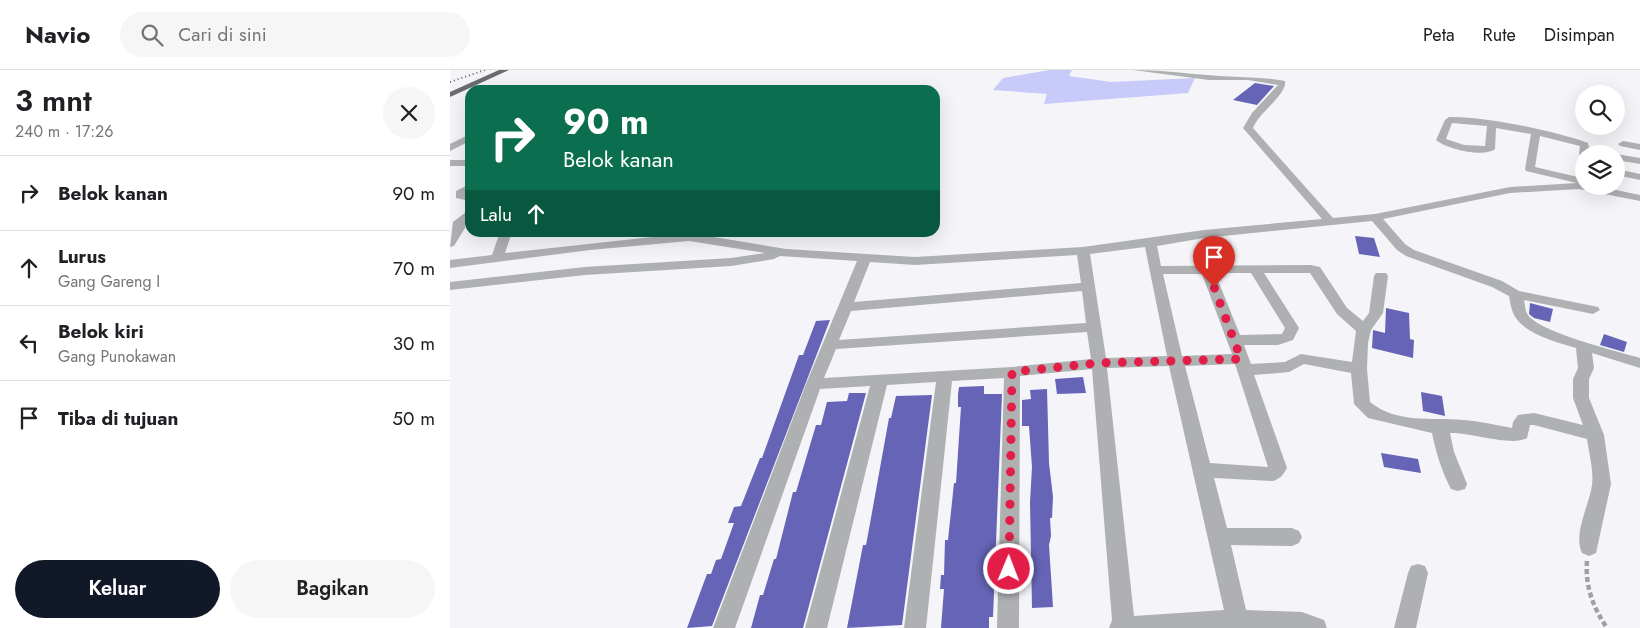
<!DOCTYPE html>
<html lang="id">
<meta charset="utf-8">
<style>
:root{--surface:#fff;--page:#f6f6f6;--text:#202124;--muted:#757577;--line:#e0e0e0;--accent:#111827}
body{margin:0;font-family:Jost,sans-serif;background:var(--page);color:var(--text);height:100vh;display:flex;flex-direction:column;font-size:19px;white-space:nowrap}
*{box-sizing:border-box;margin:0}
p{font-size:16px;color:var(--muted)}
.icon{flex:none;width:28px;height:28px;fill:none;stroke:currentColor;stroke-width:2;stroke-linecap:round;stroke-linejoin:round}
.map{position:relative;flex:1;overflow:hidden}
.panel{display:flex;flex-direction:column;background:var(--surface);width:450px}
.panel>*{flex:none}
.hud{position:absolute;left:15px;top:15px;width:475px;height:152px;border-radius:15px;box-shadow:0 5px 20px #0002;background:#0b6e4f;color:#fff;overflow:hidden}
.controls{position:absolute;left:1125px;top:15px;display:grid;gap:10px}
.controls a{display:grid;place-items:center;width:50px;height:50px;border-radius:50%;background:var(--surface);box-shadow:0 5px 20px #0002;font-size:25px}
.pin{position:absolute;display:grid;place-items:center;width:42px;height:42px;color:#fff;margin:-51px -21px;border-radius:50% 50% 50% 0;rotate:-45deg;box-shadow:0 0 5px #0007}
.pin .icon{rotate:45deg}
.me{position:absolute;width:55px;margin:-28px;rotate:1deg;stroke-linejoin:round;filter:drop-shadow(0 0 4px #0008)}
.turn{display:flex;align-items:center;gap:18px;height:105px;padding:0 15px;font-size:22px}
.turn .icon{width:65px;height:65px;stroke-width:2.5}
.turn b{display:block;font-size:35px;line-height:42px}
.then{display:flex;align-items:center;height:48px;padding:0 15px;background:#0003;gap:10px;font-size:19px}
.round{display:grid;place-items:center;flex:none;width:52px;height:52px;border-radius:26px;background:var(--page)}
.overview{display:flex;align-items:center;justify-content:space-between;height:85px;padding:0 15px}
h1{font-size:30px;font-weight:600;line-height:38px}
.button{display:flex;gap:10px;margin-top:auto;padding:10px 15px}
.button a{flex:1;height:58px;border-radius:30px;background:var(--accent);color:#fff;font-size:20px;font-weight:600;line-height:58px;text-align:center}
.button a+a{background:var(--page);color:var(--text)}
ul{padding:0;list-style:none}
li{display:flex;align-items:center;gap:15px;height:75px;padding:0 15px;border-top:1px solid var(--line)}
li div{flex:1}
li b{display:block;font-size:19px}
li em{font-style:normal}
header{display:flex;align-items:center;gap:30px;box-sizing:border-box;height:70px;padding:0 25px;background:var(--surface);border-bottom:1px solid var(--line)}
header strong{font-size:24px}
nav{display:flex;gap:28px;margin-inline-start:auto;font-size:18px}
.search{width:350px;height:45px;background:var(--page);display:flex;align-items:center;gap:12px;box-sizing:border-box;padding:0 18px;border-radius:28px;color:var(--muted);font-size:19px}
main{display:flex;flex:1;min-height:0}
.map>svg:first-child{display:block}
.green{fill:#c8caf9}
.building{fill:#6564b7}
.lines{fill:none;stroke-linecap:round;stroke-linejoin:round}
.path{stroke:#a0a0a4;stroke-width:4.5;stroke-dasharray:5 3;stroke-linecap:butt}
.minor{fill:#aeb0b1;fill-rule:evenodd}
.trunk{fill:#6a6c6f;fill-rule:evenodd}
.rail{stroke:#656567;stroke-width:2;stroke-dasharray:1 3;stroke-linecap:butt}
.route{stroke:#e11d48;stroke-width:9;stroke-dasharray:0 16.2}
</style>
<header>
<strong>Navio</strong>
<div class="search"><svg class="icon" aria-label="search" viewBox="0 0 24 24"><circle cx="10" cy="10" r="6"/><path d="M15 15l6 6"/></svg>Cari di sini</div>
<nav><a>Peta</a><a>Rute</a><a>Disimpan</a></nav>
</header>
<main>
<section class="panel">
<div class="overview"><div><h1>3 mnt</h1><p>240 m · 17:26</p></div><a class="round"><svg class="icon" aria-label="close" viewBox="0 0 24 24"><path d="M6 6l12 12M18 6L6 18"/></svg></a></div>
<ul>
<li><svg class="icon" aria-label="right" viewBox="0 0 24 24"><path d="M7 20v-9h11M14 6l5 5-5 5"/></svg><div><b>Belok kanan</b></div><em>90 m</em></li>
<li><svg class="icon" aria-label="ahead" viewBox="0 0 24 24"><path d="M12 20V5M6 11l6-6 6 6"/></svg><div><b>Lurus</b><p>Gang Gareng I</p></div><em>70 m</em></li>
<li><svg class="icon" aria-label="left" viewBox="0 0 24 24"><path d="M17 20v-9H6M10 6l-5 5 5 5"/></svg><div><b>Belok kiri</b><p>Gang Punokawan</p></div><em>30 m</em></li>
<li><svg class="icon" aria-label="arrive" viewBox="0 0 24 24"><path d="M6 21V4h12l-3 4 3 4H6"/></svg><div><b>Tiba di tujuan</b></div><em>50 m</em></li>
</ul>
<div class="button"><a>Keluar</a><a>Bagikan</a></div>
</section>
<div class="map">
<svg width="1190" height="558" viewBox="0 0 1190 558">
<rect width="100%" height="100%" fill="#f4f4f9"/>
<path class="green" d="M600 0H622L619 6 661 12 745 8 738 23 594 34 597 24 543 20 553 8Z"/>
<path class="building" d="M805 13 824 16 807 35 783 30Z
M905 166 924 168 930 187 909 184Z
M1080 233 1103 239 1100 252 1084 248 1079 244Z
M936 238 959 243 960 269 964 270 963 288 922 278 923 260 935 263Z
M380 250 262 556 237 558 257 504H261L266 490 271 489 284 453H278L284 437 291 436 310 388H312L349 285H353L366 251Z
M1154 264 1177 272 1174 282 1150 275Z
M633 307 636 323 607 324 605 309Z
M534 316V324H552L543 547H539V558H491L494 519H490L491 505H494L495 470H498L504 413H506L511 337H508V324L509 317Z
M597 319 599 393 603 427 602 448H600L601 466 599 475 603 537 582 538 580 432 582 397 579 356H572V330L581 329 580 320Z
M971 322 992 326 995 346 973 341Z
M399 323H416L353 558H301L310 525H313L324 489H326L343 422H346L366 355H371L377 332 397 331Z
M482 325 452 555 397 558 413 475H416L419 459 439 348H441L446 326Z
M931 383 968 389 971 403 934 397Z"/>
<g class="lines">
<path class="path" d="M1137 491C1135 517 1143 537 1157 558"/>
<path class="minor" d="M683 0C708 0 732 3 757 5 783 8 809 6 835 11 837 25 808 43 803 58L883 148 925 144 1060 117 1127 113 1076 101 1075 99 1081 64 1046 58 1045 79C1034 88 996 79 986 70L995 50 999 47C1034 46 1105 61 1138 73L1139 78 1156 82 1158 84H1134V87L1129 84 1130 76 1090 66 1085 97 1132 108 1133 110 1129 113 1134 114V116H1147L1190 125V131L1129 119 1060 123 933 149 955 174 964 180 1052 211 1069 221 1148 237 1150 240 1143 244 1074 230C1075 234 1075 241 1078 245 1091 263 1167 281 1190 288V298L1142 283 1144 298 1139 309V328L1154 365 1161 414 1146 483 1139 486 1132 483C1123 464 1139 436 1142 415 1144 402 1139 383 1137 369L1084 355H1080L1077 368C1063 377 1019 362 1000 363L1004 382 1017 414 1015 419 1008 421 1001 419C992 402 986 383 982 363L918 348 904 334 901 303 854 294 839 302 804 305 837 398C833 405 830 409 823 411L764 408 777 458H842L849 461 852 467 849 473 842 476 781 475 796 540 852 542 874 550 877 558H659L662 550 642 299 570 306 569 558H547L554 308 502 311 476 558H454L486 312 437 315 377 558H355L420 316 370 319 285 558H263L356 314 407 191 330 186 324 189 281 196 135 205 0 220V212L135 197 281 188 315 183 239 171 140 180 0 198V190L42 185 50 162H62L55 183 239 163 336 179 465 187 633 177 754 160 872 149 793 58 802 43 828 15 798 10H759ZM1002 53 1037 56 1035 76 1014 75 996 69ZM922 151 947 180 956 186 1042 217 1059 226C1060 232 1061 239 1064 245 1074 264 1107 272 1126 278L1128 298 1123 309V328L1133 355 1084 343 1068 345 1063 352 1062 358C1046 355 1029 351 1013 350 981 347 947 354 920 332L917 299 918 273 921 260 933 243 938 206 936 203H926L924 206 919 243 913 251 897 238 870 197 861 195 711 196 707 176 754 168ZM695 177 717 286 656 288 640 184ZM627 185 631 213 404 232 420 192 465 195ZM765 203H801L835 258 832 264 790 265ZM814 203H860L887 244 906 261 902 292 851 284 835 292 801 294 794 275H828L843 270 849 258ZM713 204H752L782 284 732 286ZM632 221 636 253 389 270 401 241ZM637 262 641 289 562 297 374 308 386 279ZM785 294 787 300 818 397 760 393 735 296ZM719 296 774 540 684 546 657 298Z
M20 64V71L0 81V74Z
M1173 71 1190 74V80L1170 76 1168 74Z
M1166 84 1190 88V94L1166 90Z
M0 90H20V96H0Z
M1133 92H1134V99L1128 95Z
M1166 99 1190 104V110L1166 105Z
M20 114V122L16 124 20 125V131L6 128V121Z
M20 139V148L15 153V158L4 176 0 177 3 152Z
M968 494 975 496 978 503 966 558H944L958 503 961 496Z"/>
<path class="trunk" d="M49 0H59L0 27V22Z"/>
<path class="rail" d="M0 12 35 0"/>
</g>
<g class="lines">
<path class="route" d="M559 499 562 302 649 293 791 289 764 217"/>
</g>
</svg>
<div class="controls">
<a><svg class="icon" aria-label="search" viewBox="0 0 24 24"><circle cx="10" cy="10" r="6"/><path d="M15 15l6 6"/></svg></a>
<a><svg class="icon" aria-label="layers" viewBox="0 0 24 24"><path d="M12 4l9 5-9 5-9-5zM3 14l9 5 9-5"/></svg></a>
</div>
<div class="pin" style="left:764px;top:217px;background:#d93025"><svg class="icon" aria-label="arrive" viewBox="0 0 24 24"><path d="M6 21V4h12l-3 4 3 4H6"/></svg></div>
<svg class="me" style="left:559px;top:499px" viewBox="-20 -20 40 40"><circle r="17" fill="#e11d48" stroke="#fff" stroke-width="3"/><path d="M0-11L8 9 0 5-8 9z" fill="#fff"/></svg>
<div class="hud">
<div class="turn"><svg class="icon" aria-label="right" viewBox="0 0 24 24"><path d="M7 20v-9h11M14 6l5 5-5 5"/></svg><div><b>90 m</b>Belok kanan</div></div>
<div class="then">Lalu<svg class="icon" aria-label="ahead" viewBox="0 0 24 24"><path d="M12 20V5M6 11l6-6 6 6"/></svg></div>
</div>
</div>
</main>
